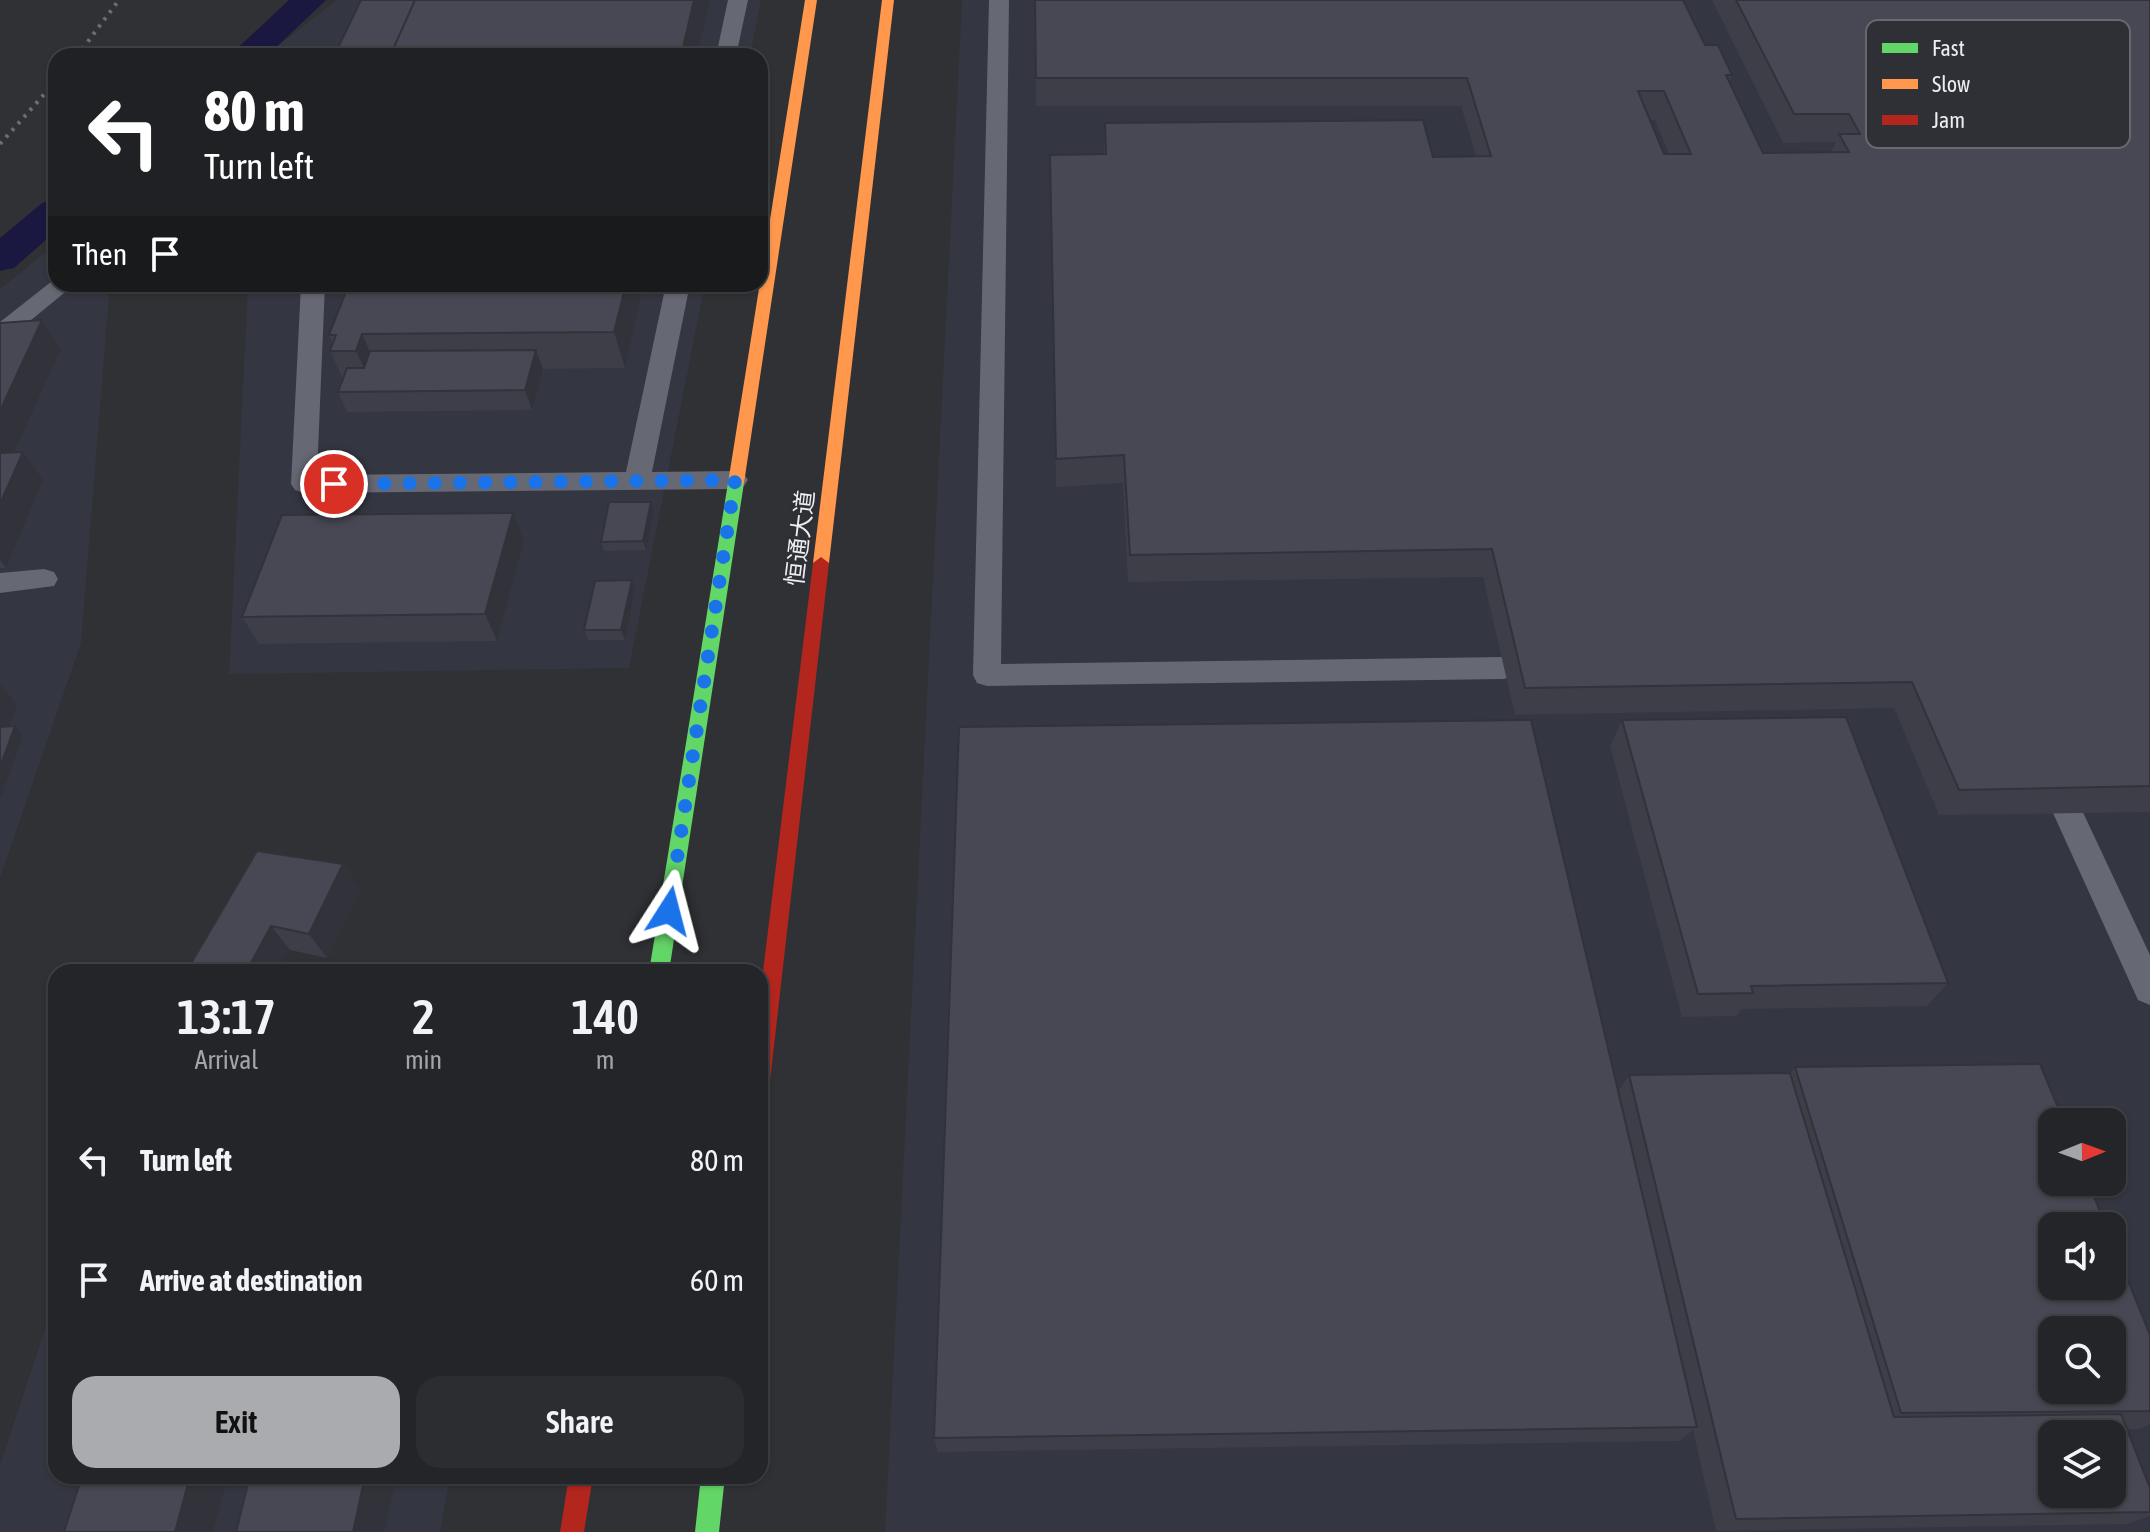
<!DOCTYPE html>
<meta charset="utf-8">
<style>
:root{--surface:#242528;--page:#2c2d30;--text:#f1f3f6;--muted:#a3a5a8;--line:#414245;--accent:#aaabaf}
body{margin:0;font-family:"Asap Condensed","Noto Sans SC",sans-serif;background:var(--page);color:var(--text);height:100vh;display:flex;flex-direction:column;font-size:30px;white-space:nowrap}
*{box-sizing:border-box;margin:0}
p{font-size:26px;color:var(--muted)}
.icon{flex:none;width:44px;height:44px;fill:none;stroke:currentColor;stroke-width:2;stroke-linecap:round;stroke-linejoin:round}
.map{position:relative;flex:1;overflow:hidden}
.sheet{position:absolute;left:48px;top:964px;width:720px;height:520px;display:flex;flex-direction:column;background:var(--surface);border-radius:24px;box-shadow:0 2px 6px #0004,0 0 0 2px var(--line)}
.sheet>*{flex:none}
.guide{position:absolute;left:48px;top:48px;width:720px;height:244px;border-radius:24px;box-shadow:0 2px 6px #0004,0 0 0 2px var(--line);background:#202124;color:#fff;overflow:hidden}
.needle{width:52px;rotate:89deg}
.fabs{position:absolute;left:2038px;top:1108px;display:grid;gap:16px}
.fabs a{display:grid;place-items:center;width:88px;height:88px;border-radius:16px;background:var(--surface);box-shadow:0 2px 6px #0004,0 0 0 2px var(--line);font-size:40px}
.pin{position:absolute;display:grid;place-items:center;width:68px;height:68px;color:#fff;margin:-34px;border:4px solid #fff;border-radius:50%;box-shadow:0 2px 8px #0007}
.me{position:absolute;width:88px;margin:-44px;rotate:9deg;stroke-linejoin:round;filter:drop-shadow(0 0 6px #0008)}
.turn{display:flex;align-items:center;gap:28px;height:168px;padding:0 24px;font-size:36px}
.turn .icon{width:104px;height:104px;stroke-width:2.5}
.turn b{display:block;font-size:56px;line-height:68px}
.then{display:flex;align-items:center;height:76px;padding:0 24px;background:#0003;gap:16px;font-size:30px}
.eta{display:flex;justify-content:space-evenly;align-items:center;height:136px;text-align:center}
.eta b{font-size:48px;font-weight:600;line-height:56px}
.button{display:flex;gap:16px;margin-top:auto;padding:16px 24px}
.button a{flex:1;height:92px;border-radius:24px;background:var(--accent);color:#111;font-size:32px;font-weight:600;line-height:92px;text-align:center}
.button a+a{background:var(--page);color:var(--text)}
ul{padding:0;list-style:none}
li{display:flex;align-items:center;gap:24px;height:120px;padding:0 24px}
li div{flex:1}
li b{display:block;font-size:30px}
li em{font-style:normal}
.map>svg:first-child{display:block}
.built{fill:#343641;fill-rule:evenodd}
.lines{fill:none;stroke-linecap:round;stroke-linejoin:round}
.canal{fill:#1a1841;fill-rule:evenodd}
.lane{fill:#666873;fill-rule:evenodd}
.fast{fill:#63d668;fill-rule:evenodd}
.slow{fill:#ff974d;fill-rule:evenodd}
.jam{fill:#b3261e;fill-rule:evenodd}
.rail{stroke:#6c6d76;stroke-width:4;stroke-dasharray:3 6;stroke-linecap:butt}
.wall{fill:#3d3e47;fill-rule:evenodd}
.shaded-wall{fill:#32323a}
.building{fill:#474853;stroke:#32323a;stroke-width:2;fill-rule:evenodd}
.route{stroke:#1a73e8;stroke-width:14;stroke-dasharray:0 25.2}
.labels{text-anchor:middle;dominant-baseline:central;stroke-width:6;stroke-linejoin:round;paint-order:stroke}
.street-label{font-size:24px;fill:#ecedf1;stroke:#2f3036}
.key{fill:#2f3036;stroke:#68696e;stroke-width:2}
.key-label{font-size:22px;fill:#ecedf1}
</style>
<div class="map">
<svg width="2150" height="1532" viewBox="0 0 2150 1532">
<rect width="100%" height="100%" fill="#303135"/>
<path class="built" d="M337 0H761L750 56H265Z
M962 0H2150V1532H885ZM2052 1122H2112V1182H2052ZM2052 1226H2112V1286H2052ZM2052 1330H2112V1390H2052ZM2052 1434H2112V1494H2052Z
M56 244V284H110L81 643 0 878V289Z
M248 284H705L629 668 229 674Z
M56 1296V1476H450L440 1532H0V1465Z"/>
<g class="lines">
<path class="canal" d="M289 0H326L267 56H229Z
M56 199V231L14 268 0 271V238L42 203Z"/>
<path class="lane" d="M728 0H748L736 56H716Z
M989 0H1009L1001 664 1504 657 1514 660 1518 668 1514 676 1504 679 987 686 977 683 973 675Z
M56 278V284H75L8 339 0 342V322Z
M301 284H325L317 475 626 472 666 284H690L652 472 735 471 744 474 748 480 744 486 735 489 304 493 295 490 291 484Z
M44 569 54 572 58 579 54 586 0 593V573Z
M2068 800 2079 804 2150 955V1005L2138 1000 2053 813 2057 804Z"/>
<path class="fast" d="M736 478 744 483 669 972H649L728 483Z
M701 1476H725L719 1532H695Z"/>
<path class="slow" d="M805 0H817L744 483 736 488 728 483Z
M882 0H894L829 563 821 569 813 563Z"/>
<path class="jam" d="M821 557 829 563 770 1081 767 1088 760 1091V996L813 563Z
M569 1476H593L584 1532H560Z"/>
<path class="rail" d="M77 56 119 0
M0 144 56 81"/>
</g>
<path class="wall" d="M1035 0 1705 45 1732 75 1729 83 1763 153 1831 152 1836 142 1783 143 1712 0H2150V812L1939 815 1894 708 1515 715 1483 577 1128 582 1123 483 1056 487 1050 155 1104 154 1105 123 1433 157 1476 156 1461 106H1036ZM1650 120H1655L1669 154H1664Z
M349 284H644L625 368 543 369 532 410 347 412 338 392 343 379 330 351 333 343 329 335Z
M42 320 61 349 15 452 43 480 6 568H0V323Z
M654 511 646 550 604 551 601 542Z
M524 541 497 641 259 644 242 617Z
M632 580 635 590 625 640H588L584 630Z
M1622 720 1948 983 1927 1006 1742 1009 1736 1016 1682 1017 1610 746Z
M343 864 361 889 327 958 290 950 186 972Z
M1795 1067 2150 1335V1424L2140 1429H2127L2150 1488V1516L2127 1524 1716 1531 1693 1430 1679 1441 938 1452 934 1438 1618 1091 1629 1075 1790 1073Z"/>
<path class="shaded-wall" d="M694 0H710L697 56H681Z
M626 284H644L625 368 614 332Z
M42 320 61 349 1 482 0 480V411Z
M362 334 379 371 373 387 356 351Z
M536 350 543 369 532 410 525 390Z
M23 452 43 480 6 568 0 560V504Z
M651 502 654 511 646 550 643 541Z
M513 513 524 541 497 641 485 614Z
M632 580 635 590 625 640 621 630Z
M0 685 17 705 0 750Z
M15 726 23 735 0 800V767Z
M343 864 361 889 327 958 309 934Z
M271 926 290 950 278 972H246Z
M190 1476H228L213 1532H175Z
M365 1476H396L384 1532H353Z"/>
<path class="building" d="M361 0H415L390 56H334Z
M415 0H694L681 56H390Z
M1035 0H1683L1705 45H1718L1732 75H1726L1763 153 1849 152 1839 134H1860L1849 114H1794L1736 0H2150V786L1959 790 1912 682 1525 688 1492 549 1130 555 1124 455 1056 459 1050 155 1106 154 1105 123 1423 120 1433 157 1491 156 1467 78H1036ZM1638 91H1664L1691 154H1664Z
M349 284H626L614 332 362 334 356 351H330L336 335H329Z
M42 320 0 411V323Z
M536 350 525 390 338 392 347 368H364L370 351Z
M23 452 0 504V453Z
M609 502H651L643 541 601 542Z
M513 513 485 614 242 617 282 515Z
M632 580 621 630H584L595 581Z
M1846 717 1948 983 1751 986 1753 993 1698 994 1622 720Z
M1531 720 1697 1427 934 1438 959 727Z
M15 726 0 767V727Z
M257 851 343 864 309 934 271 926 246 972H186Z
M2040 1064 2064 1122H2052V1182H2088L2106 1226H2052V1286H2112V1241L2150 1335V1411L1901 1413 1795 1067ZM2052 1330H2112V1390H2052Z
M1790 1073 1894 1417 2121 1414 2150 1488V1512L1736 1519 1629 1075ZM2052 1434H2112V1494H2052Z
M82 1476H190L175 1532H64Z
M250 1476H365L353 1532H236Z"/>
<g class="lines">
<path class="route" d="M334 484 735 480 669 911"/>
</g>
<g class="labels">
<g class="street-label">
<text transform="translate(800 538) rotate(-83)">恒通大道</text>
</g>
</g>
<rect x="1866" y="20" width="264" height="128" rx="12" class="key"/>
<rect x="1882" y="43" width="36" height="10" fill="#63d668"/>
<rect x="1882" y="79" width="36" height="10" fill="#ff974d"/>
<rect x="1882" y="115" width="36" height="10" fill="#b3261e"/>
<g class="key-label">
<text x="1932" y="56">Fast</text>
<text x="1932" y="92">Slow</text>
<text x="1932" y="128">Jam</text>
</g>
</svg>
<div class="fabs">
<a><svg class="needle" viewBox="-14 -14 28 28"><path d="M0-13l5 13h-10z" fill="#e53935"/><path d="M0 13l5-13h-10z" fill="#a3a5a8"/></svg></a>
<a><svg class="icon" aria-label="sound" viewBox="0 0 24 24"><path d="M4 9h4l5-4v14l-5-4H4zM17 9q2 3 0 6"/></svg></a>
<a><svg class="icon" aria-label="search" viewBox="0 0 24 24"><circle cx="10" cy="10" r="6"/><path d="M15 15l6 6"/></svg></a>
<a><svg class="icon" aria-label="layers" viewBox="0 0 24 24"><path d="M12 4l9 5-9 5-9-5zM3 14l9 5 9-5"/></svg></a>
</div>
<div class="pin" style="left:334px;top:484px;background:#d93025"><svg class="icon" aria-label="arrive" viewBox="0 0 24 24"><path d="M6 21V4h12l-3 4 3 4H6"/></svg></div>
<svg class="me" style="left:669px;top:911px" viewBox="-20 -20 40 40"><path d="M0-17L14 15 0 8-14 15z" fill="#1a73e8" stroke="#fff" stroke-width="4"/></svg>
<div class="guide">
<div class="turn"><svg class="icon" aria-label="left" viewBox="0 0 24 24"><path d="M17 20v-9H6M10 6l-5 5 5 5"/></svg><div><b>80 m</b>Turn left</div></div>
<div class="then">Then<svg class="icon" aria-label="arrive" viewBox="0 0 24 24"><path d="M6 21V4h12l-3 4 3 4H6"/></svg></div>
</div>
<section class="sheet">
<div class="eta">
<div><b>13:17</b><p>Arrival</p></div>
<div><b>2</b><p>min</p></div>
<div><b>140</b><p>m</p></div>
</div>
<ul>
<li><svg class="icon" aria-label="left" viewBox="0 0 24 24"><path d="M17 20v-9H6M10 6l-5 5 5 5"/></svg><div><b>Turn left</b></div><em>80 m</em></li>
<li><svg class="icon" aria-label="arrive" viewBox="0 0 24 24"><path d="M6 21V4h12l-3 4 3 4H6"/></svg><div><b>Arrive at destination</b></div><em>60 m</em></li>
</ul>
<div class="button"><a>Exit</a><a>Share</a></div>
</section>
</div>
